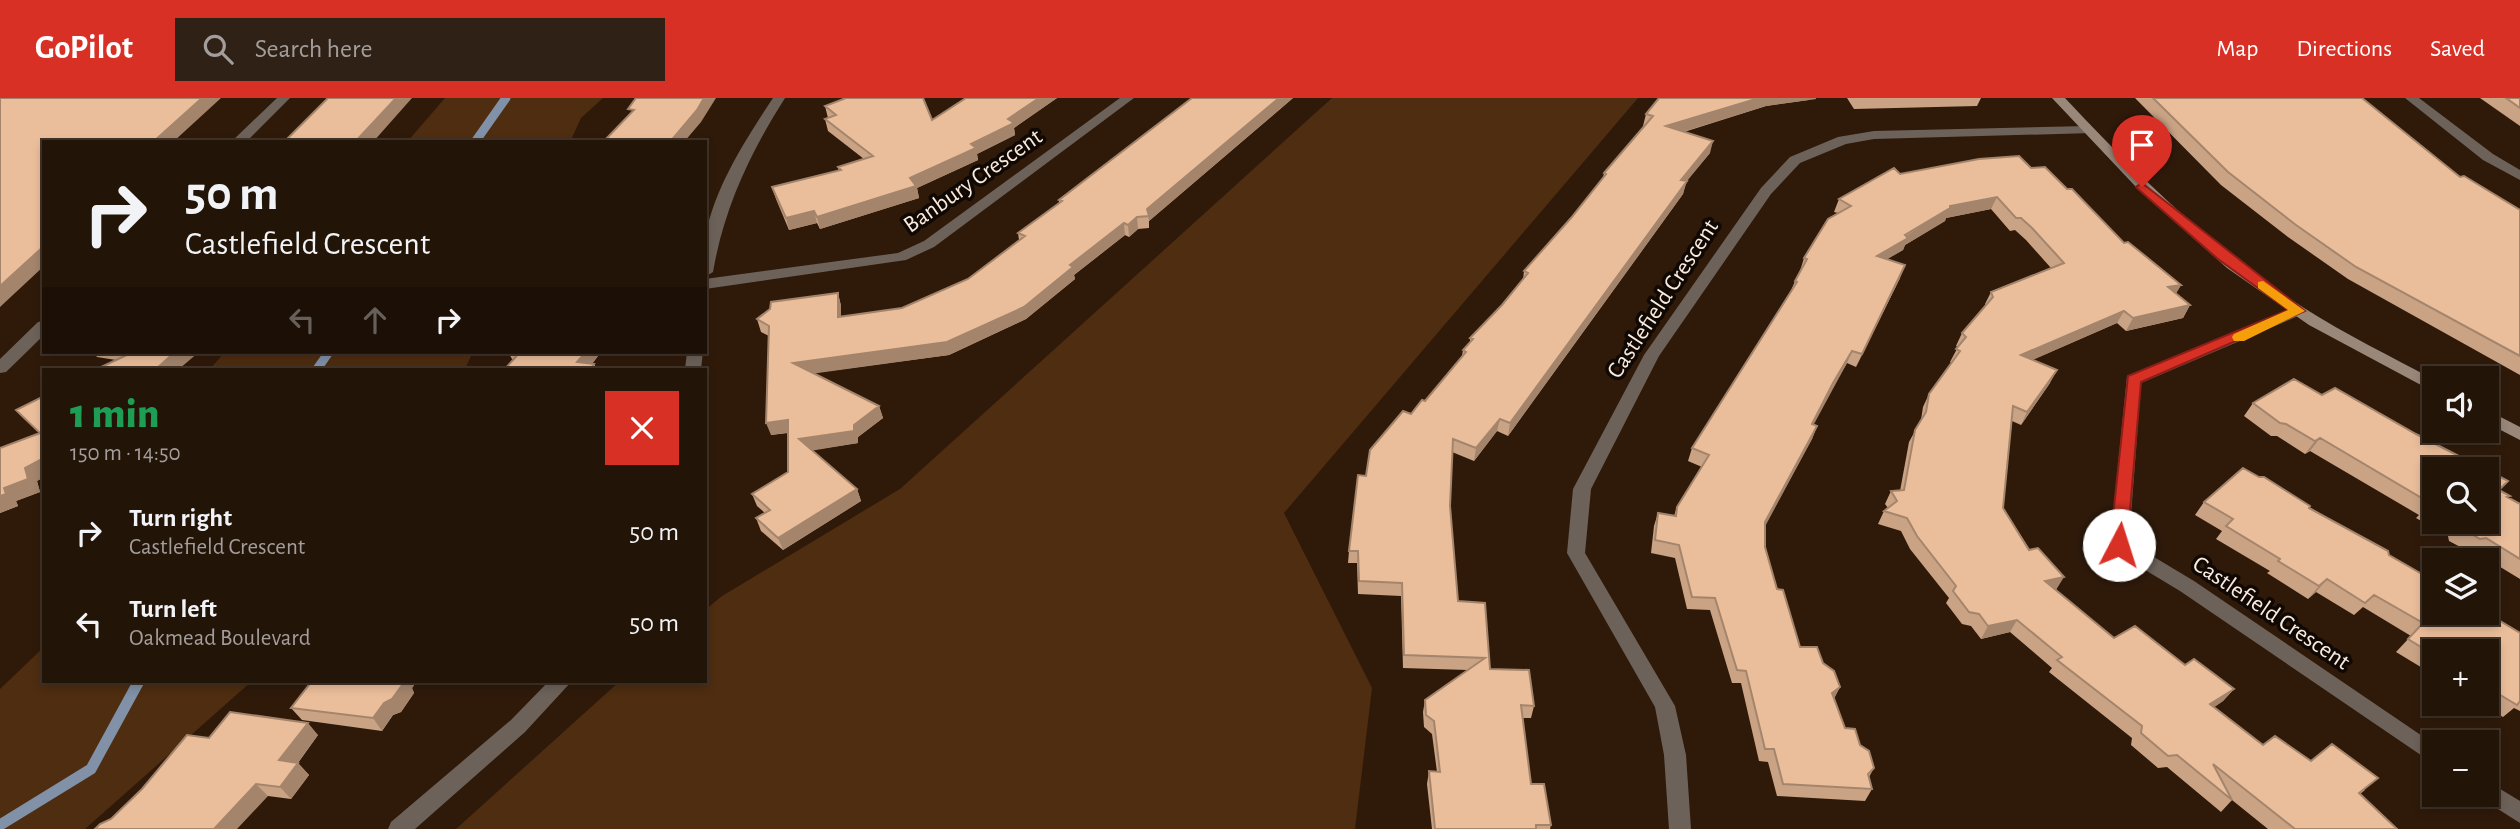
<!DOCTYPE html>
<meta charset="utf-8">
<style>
:root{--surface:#231408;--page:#2f2116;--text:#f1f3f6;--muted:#a39e9c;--line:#403329;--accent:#d93025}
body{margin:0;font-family:"Alegreya Sans",sans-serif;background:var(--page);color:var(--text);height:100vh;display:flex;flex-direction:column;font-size:26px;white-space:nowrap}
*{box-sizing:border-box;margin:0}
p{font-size:23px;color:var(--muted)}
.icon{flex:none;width:38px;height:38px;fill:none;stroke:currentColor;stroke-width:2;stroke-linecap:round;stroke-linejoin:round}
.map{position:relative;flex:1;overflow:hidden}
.panel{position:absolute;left:42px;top:270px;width:665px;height:315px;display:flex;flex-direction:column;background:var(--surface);border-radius:0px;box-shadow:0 4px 10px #0003,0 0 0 2px var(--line)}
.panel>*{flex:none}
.hud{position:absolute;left:42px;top:42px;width:665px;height:214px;border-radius:0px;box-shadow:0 4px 10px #0003,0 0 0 2px var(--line);background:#231408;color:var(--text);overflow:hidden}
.tools{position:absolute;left:2422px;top:268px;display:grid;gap:14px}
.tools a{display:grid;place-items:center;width:77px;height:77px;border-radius:0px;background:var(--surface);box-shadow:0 4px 10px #0003,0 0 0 2px var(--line);font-size:35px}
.pin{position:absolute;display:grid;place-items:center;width:60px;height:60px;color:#fff;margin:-72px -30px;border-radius:50% 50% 50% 0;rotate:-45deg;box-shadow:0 0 7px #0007}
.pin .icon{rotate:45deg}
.me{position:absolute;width:77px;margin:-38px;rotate:5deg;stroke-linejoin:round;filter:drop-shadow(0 0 5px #0008)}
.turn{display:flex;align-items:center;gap:24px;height:147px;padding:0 28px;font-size:32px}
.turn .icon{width:91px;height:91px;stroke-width:2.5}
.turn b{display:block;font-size:49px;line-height:60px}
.lanes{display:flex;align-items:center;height:66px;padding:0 28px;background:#0003;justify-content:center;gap:35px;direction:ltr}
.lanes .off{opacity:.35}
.round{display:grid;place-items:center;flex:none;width:74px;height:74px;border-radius:0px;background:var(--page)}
.summary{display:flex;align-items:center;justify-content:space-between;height:119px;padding:0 28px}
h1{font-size:42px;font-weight:800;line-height:52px;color:#1e9e55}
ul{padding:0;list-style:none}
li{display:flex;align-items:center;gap:21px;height:91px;padding:0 28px}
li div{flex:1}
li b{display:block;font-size:26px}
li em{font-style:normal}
header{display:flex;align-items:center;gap:42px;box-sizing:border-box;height:98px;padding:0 35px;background:var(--accent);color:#fff}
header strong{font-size:33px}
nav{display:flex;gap:38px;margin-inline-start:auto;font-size:24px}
.search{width:490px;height:63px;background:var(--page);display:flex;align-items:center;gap:18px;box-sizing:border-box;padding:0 24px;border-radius:0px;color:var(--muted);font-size:26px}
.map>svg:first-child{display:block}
.green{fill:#4e2d10}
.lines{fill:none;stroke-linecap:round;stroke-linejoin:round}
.stream-far1{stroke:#8091a8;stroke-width:9}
.stream{stroke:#8091a8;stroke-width:11}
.street{fill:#6d625a;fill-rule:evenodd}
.secondary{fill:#99877a;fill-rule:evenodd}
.wall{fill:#caa385}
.shaded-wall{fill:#a4856c}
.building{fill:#ebbe9b;stroke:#a4856c;stroke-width:2}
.route{fill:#d93025;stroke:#8d1f18;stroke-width:2}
.slow{fill:#f59e0b}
.labels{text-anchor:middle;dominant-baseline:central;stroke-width:7;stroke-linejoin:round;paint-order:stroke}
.street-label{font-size:24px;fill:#faebe1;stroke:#100803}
</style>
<header>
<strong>GoPilot</strong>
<div class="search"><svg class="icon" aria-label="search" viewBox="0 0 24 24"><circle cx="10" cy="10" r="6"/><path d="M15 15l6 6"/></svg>Search here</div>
<nav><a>Map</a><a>Directions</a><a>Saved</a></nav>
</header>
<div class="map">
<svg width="2520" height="731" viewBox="0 0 2520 731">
<rect width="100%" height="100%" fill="#2f1a0a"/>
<path class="green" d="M445 0H603L581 20 570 44H407Z
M1332 0H1638L1284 415 1372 590 1355 731H456L620 583H705V512L722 498 900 391Z
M225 254H473L465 271H210Z
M44 549V583H252L85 731H0V591Z"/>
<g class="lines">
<path class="stream-far1" d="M475 44 506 0
M317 271 329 254"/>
<path class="stream" d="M0 727 91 671 139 583"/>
<path class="street" d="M277 0H290L246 44H231Z
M773 0H785C750 55 724 110 713 174L705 179C705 165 703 149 706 135 716 87 746 41 773 0Z
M1120 0H1134L934 149 906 162 705 191V181L898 155 924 143Z
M2405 0H2419L2493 56 2520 72V82L2483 62Z
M2088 28 2095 32 2093 35 1874 41 1846 46 1800 65 1771 96 1659 258 1591 391 1585 455 1675 608 1686 657 1691 731H1669L1664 657 1655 609 1567 455 1573 391 1644 257 1761 90 1790 59 1838 39 1874 33Z
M2298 208 2306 213 2303 216 2141 285 2129 444 2194 483 2434 646V666L2180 493 2112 452 2110 447 2127 278Z
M44 223V237L6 274 0 275V261L38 224Z
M687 254H703L701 271H685Z
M549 583H572L525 634 415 731H388L391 724 511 622Z
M2487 683 2520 703V725L2479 699 2478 696H2487Z"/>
<path class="secondary" d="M2052 0H2065C2138 78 2214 152 2304 210 2346 237 2391 258 2434 282V294L2309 227 2227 170 2137 90Z
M2487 312 2520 329V342L2487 325Z"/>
</g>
<path class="wall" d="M966 0H1057L1014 30 1015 37 977 56 978 62 917 90 919 100 820 131 817 125 789 132 776 101 772 89 839 73 838 69 864 61 828 33 825 21 828 20 825 8 932 22Z
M1192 0H1293L1149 123V130L1138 131 1129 139 1125 137 1074 177 1075 181 1026 221 949 257 813 275 879 308 883 320 858 339V345L812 352 857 391 861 403 783 452 761 433 756 420 765 415 757 408 752 396 788 374V335L771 337 769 238 761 234 757 221 770 211 838 195 841 208V219L902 210 968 181 1019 142 1018 135 1059 105V102Z
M1847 0H1981L1977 8 1854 11Z
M2135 0H2362L2460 79 2520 112V277L2348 181 2288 139 2221 87Z
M2480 0H2520V28Z
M1816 1 1766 8 1684 34 1710 55 1686 83 1683 96 1508 338 1497 333 1474 363 1452 354 1450 408 1458 503 1490 571 1534 608 1531 620H1523L1531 686 1551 727 1550 731H1432L1427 686 1429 673 1437 674 1432 636 1424 629 1423 614 1425 602 1468 572 1403 570 1401 498 1358 496 1357 465H1348L1349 453 1366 378 1411 316 1425 303 1462 258 1463 252 1470 245V240L1502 207 1523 182 1524 173 1571 120 1603 80 1604 75 1645 28H1643L1646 16Z
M2031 70 2067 91 2124 145 2181 187 2176 195 2190 207 2183 220 2126 233 2117 225 2032 262 2050 285 2021 327 2012 323 2003 410 2056 492 2114 540 2185 567 2234 591 2223 603 2214 609 2263 647 2311 663 2365 692 2360 696 2397 731H2268L2232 702 2221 714 2167 669 2158 670 2131 647 2132 640 2049 574 2052 570 2010 534 1981 541 1971 528 1962 526 1946 505 1949 500 1910 451 1901 433 1878 426 1884 413 1888 410 1885 406 1891 393H1900L1909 344 1921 322 1923 309 1929 296 1952 265 1950 264 1958 249 1956 248 1962 235 1986 208 1985 206 1991 194 2051 170 2026 142 2015 132 2010 133 1991 111 1946 120 1945 123 1905 147 1903 152 1887 161 1900 180 1856 269 1847 265 1828 298 1813 326 1817 328 1812 341 1765 427V449L1777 491 1800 549 1823 565 1840 589 1834 600 1845 630 1860 647 1874 670 1869 679 1872 691 1865 703 1777 698 1768 664 1759 663 1741 585H1732L1710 512 1687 511 1675 460 1651 455 1654 428 1658 415 1674 418 1677 409 1702 369 1688 363 1692 350 1790 195 1795 183 1800 173 1804 160 1838 115 1834 114 1839 101 1900 76Z
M93 254H199L116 262 97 259Z
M508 254H601L592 266H594L597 271H505L514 261H512Z
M44 298V379L37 383 40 394 16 403 18 408 0 415V350L39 335 16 312Z
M2253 305 2434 371V424H2487L2500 392 2508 400 2520 406V481L2474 453H2468L2449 443 2448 438 2416 420 2419 417 2310 353 2305 356 2277 338H2271L2244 318Z
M2259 379 2520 535V613L2514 610 2503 619 2480 606H2487V553H2434V577L2396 554 2411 538 2363 509 2354 517 2316 494 2308 501 2267 475 2270 473 2216 441 2222 433 2195 417 2204 404Z
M312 583H417L412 590 414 595 401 614 393 617 382 633 302 622 291 610Z
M318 637 298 665 309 677 291 701 268 698 111 721 209 640Z"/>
<path class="shaded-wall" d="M202 0H221L173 44H153Z
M396 0H412L373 44H355Z
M704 0H716L701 24 684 44H670Z
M1039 0H1057L1014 30 1015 37 977 56 978 62 917 90 919 100 820 131 817 119 910 80 1008 21Z
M1279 0H1293L1149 123 1147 111Z
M1759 0H1816V1L1766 8 1663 40 1666 28Z
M1713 43 1710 55 1678 94 1681 82Z
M1687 83 1683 96 1508 338 1510 325Z
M1997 99 1991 111 1946 120 1945 123 1905 147 1903 152 1872 170 1877 158 1950 108Z
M814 113 817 125 789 132 786 120Z
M1137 119 1138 131 1129 139 1128 127Z
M1124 125 1125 137 1074 177 1075 181 1026 221 949 257 796 278 793 265 1070 167Z
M44 148V168L0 209V188Z
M1905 167 1900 180 1856 269 1862 256Z
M2181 187 2174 199 2168 189Z
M838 195 841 208V232L838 219Z
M2190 207 2183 220 2126 233 2133 220Z
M2124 213 2117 225 2014 270 2021 257Z
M1852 253 1847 265 1807 339 1812 326Z
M175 254H199L179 271H156Z
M586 254H601L588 271 577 264Z
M2057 272 2050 285 2021 327 2027 314Z
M879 308 883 320 858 339V345L804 354 799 341 854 327Z
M1500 321 1497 333 1474 363 1476 350Z
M788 322 792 334 771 337 766 325Z
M1817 328 1812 341 1761 436 1765 424Z
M2320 340 2310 353 2305 356 2315 343Z
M44 360V379L37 383 40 394 16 403 18 408 0 415V398L4 390 25 370Z
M857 391 861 403 783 452 778 440Z
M2064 479 2056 492 2045 483Z
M2327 481 2316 494 2308 501 2319 488Z
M2017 522 2010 534 1981 541 1988 528Z
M405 583H417L412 590 414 595 401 614 393 617 382 633 373 620 384 605Z
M1840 589 1834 601 1832 595Z
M2234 591 2223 603 2200 619 2210 606Z
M308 625 318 637 291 674 279 662Z
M298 665 309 677 291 701 280 689Z
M256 686 268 698 237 731H214Z"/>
<path class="building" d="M0 0H202L153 44H44V148L0 188Z
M328 0H396L355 44H284Z
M636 0H704L697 12 670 44H608L609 43 605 42 634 12 628 11Z
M846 0H923L932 22 966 0H1039L1008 21 1014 25 971 46 976 50 910 80 916 88 817 119 814 113 786 120 772 89 841 72 838 69 873 58 825 21 836 17 825 8Z
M1192 0H1279L1147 111 1149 118 1137 119 1128 127 1124 125 1070 167 1073 169 1024 209 947 244 793 265 879 308 854 327V333L799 341 857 391 778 440 756 420 770 412 752 396 788 374V322L766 325 769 228 757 221 770 211 771 204 838 195V219L902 210 968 181 1025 138 1018 135 1062 103 1059 102Z
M1659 0H1759L1666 28 1713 43 1681 82 1687 83 1510 325 1500 321 1476 350 1453 341 1450 408 1458 503 1485 505 1490 571 1529 572 1534 608 1521 607 1531 686H1544L1551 727H1536V731H1435L1429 673 1440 674 1434 623 1426 617 1425 602 1485 560 1404 557 1402 485 1359 483 1358 453H1349L1358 377 1366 378 1370 352 1403 313 1411 316 1422 302 1425 303 1466 254 1463 252 1473 241 1470 240 1502 207 1528 175 1524 173 1571 120 1606 76 1604 75 1653 18 1646 16Z
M2153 0H2362L2460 79 2464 78 2520 112V258L2356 169 2296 127 2228 74Z
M2506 0H2520V10Z
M2019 58 2031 70 2045 69 2067 91H2072L2124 145 2128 144 2181 187 2168 189 2190 207 2133 220 2124 213 2021 257 2057 272 2027 314 2013 308 2003 410 2029 452 2038 450 2064 479 2045 483 2114 540 2135 528 2185 567 2194 561 2234 591 2210 606 2263 647 2275 638 2311 663 2332 646 2378 680 2359 695 2397 731H2295L2213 666 2232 702 2177 657 2168 658 2141 635 2142 628 2057 562 2062 559 2017 522 1988 528 1979 516 1969 514 1953 493 1956 488 1917 438 1907 420 1884 413 1897 403 1891 393 1904 392 1915 332 1926 314 1929 296 1960 253 1956 251 1966 239 1962 235 1993 199 1991 194 2064 165 2032 130 2021 120H2016L1997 99 1950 108V110L1905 137 1908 140 1877 158 1905 167 1862 256 1852 253 1833 285 1812 326 1817 328 1765 424V449L1777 491 1783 492 1800 549H1817L1823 565 1834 573 1840 589 1832 595 1845 630 1855 631 1860 647 1869 653 1874 670 1868 676 1872 691 1783 686 1774 651H1765L1746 573 1737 572 1715 500 1692 499 1679 447 1655 442 1658 415 1676 418 1677 409 1709 357 1692 350 1797 184 1795 183 1807 161 1804 160 1828 121 1851 108 1839 101 1894 70 1900 76 1979 61Z
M133 254H175L156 271H97Z
M520 254H586L577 264 594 266 590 271H505Z
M2294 281 2322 297 2335 290 2416 336 2484 371H2434V411L2428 407 2430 405 2320 340 2315 343 2286 326 2280 325 2253 305Z
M44 298V360L25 370 28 381 4 390 6 396 0 398V350L40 335 16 312Z
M2243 370 2259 379H2264L2310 408 2309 410 2388 453 2389 457 2434 483V514H2485L2520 535V603L2517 607 2487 589V553H2434V557L2408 541 2423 525 2374 497 2365 505 2327 481 2319 488 2278 463 2280 461 2226 428 2233 421 2204 404Z
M2487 372 2508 383 2499 392 2510 398 2507 399 2520 406V461L2486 440 2480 441 2461 430 2460 425 2457 424H2487Z
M312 583H405L392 601 384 605 373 620 291 610Z
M230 614 308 625 279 662 298 665 280 689 256 686 214 731H95L100 726 111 721 142 691 187 637 209 640Z"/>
<path class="route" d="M2142 85 2305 213 2141 284 2127 447 2119 453 2110 447 2128 278 2288 212 2218 161 2138 91 2136 89Z"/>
<path class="slow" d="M2263 183 2305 213 2244 243H2234L2232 239 2234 236 2288 212 2258 190V184Z"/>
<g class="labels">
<g class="street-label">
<text transform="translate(973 83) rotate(-35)">Banbury Crescent</text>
<text transform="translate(1663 201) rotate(-57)">Castlefield Crescent</text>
<text transform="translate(2271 515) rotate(34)">Castlefield Crescent</text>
</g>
</g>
</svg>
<div class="tools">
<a><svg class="icon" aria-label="sound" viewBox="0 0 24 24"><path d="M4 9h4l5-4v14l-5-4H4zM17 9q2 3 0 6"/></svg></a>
<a><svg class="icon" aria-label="search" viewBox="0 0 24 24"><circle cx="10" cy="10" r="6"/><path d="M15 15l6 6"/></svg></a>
<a><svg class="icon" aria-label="layers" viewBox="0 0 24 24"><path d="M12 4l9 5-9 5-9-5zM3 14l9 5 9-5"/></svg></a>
<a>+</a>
<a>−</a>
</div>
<div class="pin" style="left:2142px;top:89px;background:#d93025"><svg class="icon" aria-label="arrive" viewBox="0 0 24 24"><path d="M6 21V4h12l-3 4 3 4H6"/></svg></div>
<svg class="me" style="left:2119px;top:447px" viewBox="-20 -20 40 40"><circle r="19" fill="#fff"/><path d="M0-13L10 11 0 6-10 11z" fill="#d93025"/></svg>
<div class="hud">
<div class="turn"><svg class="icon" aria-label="right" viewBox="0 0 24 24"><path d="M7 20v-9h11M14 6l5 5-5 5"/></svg><div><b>50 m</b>Castlefield Crescent</div></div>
<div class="lanes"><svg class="icon off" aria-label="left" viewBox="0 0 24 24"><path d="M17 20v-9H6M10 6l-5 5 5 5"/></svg><svg class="icon off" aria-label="ahead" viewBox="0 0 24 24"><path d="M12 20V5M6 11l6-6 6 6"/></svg><svg class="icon" aria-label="right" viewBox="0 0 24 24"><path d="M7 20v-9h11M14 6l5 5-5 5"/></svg></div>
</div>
<section class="panel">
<div class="summary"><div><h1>1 min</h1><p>150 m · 14:50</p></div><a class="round" style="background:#d93025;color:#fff"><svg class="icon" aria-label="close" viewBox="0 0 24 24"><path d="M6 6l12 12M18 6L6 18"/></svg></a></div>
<ul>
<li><svg class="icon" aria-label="right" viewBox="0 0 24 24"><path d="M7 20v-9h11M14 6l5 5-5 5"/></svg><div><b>Turn right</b><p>Castlefield Crescent</p></div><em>50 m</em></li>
<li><svg class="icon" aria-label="left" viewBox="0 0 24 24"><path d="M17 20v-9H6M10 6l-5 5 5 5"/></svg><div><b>Turn left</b><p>Oakmead Boulevard</p></div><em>50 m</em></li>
</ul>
</section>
</div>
